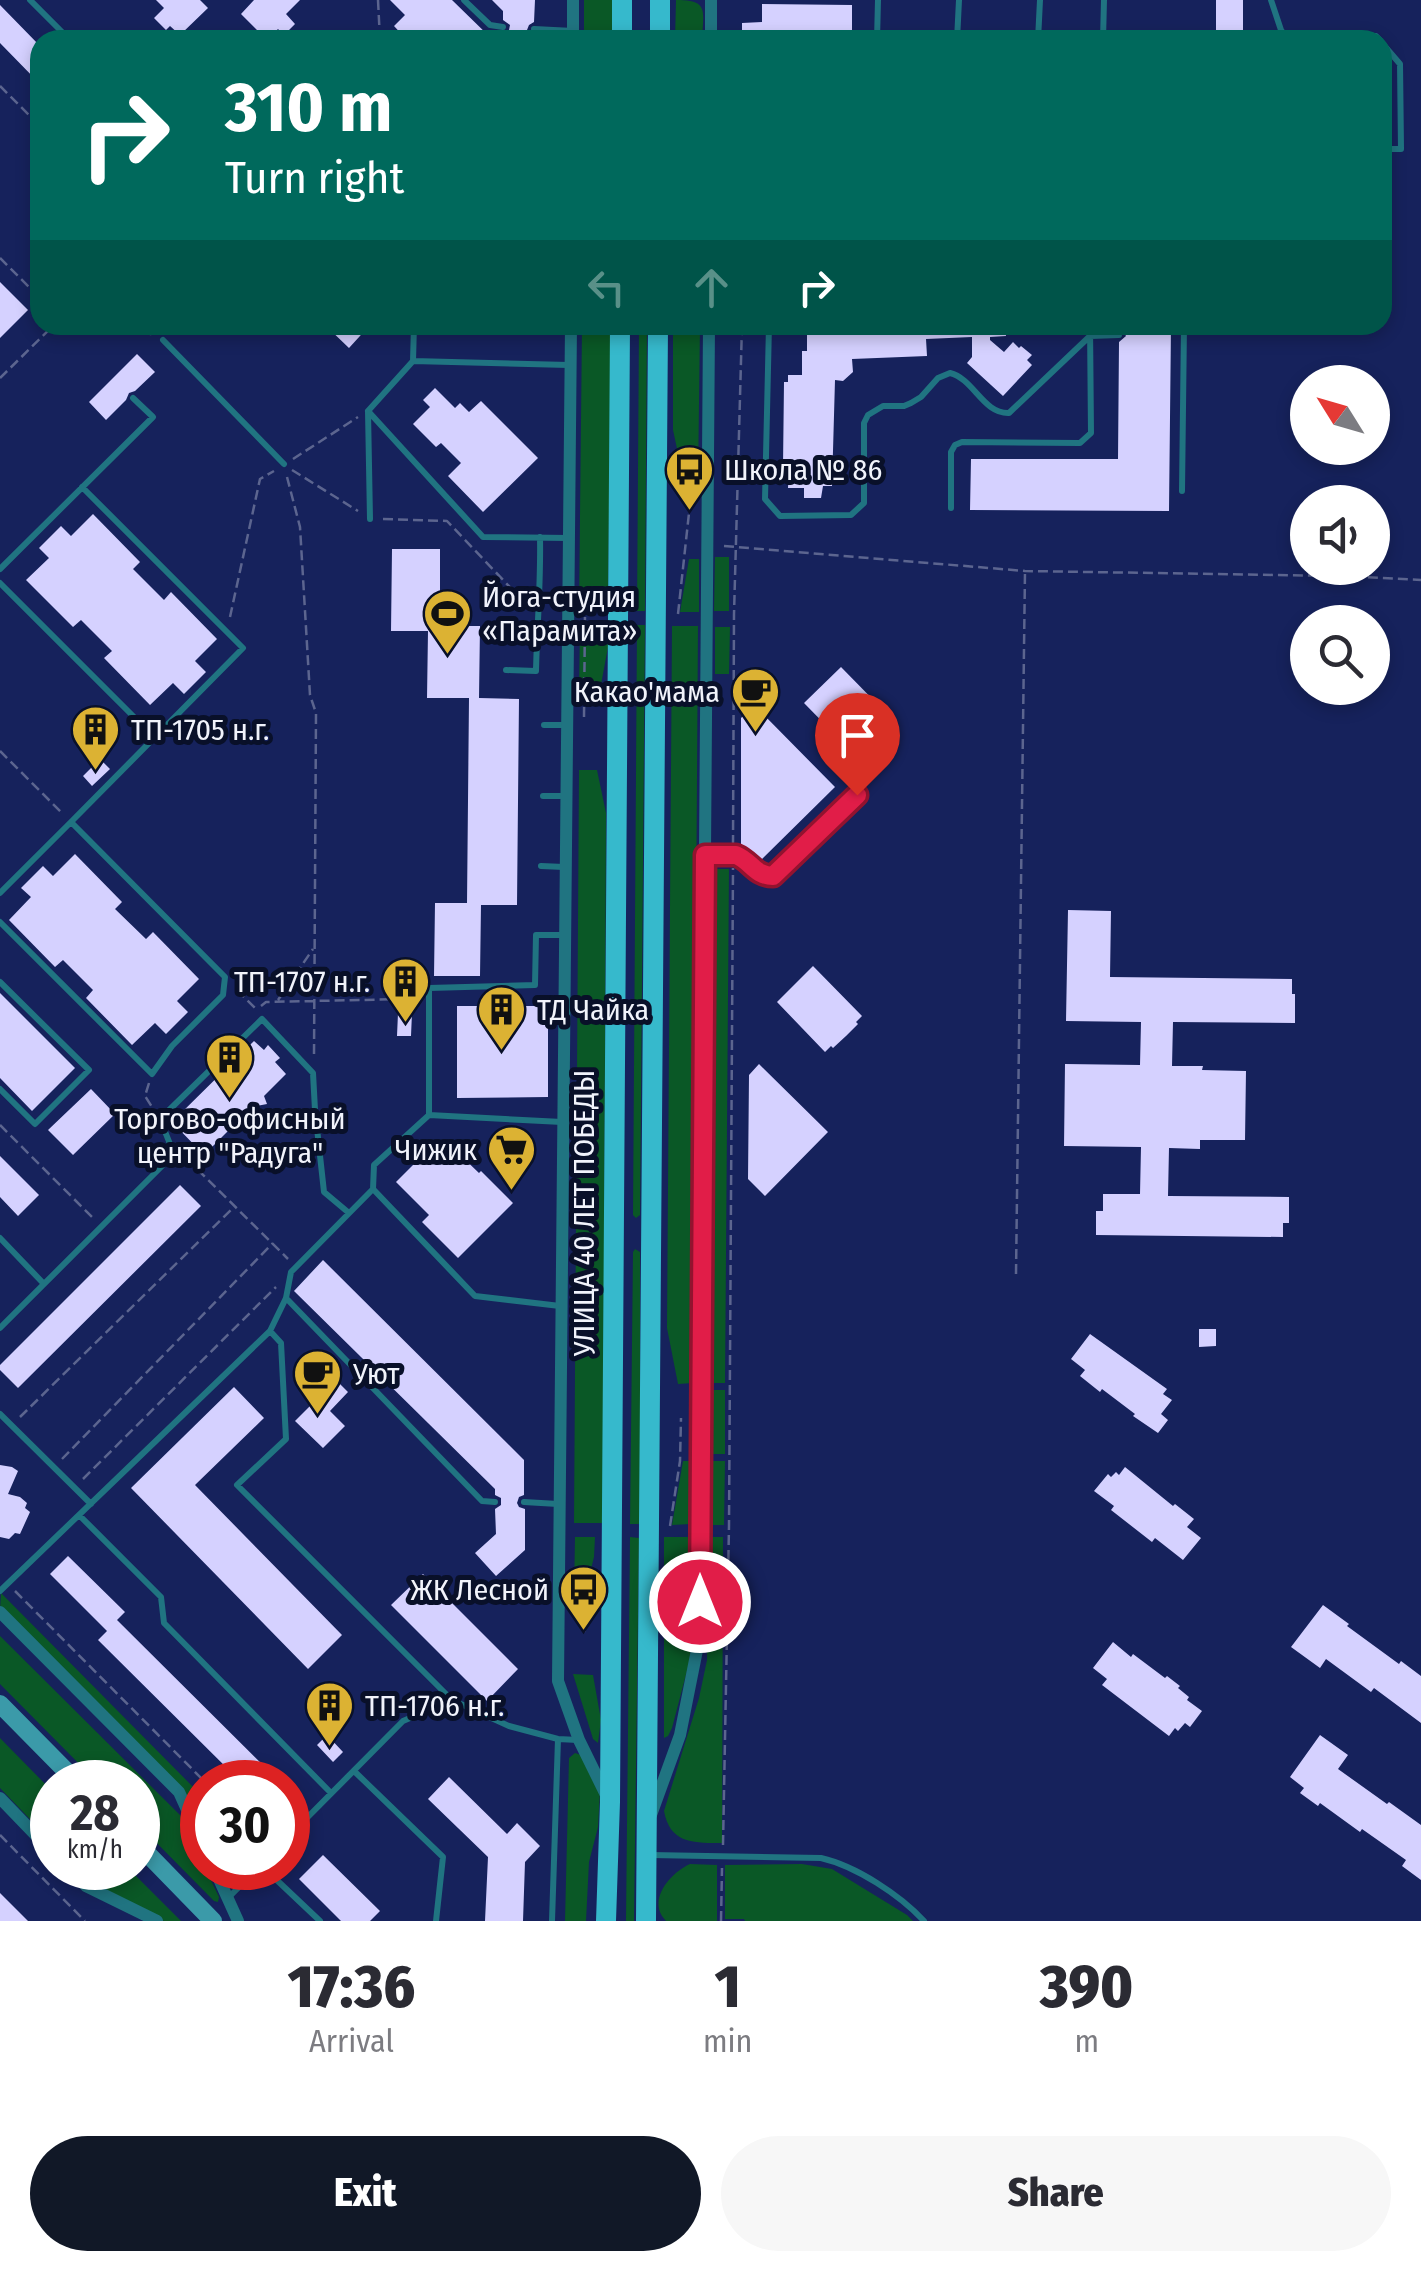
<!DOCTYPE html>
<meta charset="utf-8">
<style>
:root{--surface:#fff;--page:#f7f7f7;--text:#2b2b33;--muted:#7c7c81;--accent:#111827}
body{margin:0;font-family:"Fira Sans Condensed",sans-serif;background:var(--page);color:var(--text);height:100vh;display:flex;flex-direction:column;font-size:38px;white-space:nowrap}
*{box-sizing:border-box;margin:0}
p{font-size:32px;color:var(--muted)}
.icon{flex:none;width:55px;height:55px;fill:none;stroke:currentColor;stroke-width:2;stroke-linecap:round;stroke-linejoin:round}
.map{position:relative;height:1921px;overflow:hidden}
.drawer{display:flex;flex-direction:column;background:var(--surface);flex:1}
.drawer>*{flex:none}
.banner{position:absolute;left:30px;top:30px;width:1362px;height:305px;border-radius:30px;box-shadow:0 5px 15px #0003;background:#00695c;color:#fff;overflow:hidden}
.needle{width:65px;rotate:307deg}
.buttons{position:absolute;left:1290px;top:365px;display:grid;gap:20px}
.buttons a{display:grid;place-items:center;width:100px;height:100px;border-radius:50%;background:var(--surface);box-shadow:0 5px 15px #0003;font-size:50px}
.speed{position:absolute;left:30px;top:1760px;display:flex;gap:20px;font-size:50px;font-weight:700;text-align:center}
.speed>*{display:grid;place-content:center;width:130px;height:130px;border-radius:50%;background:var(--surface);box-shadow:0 5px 15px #0003;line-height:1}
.speed small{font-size:25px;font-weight:400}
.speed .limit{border:15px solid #d22;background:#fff;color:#111}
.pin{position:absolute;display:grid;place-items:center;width:85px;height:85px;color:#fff;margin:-102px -42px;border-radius:50% 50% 50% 0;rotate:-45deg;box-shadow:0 0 10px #0007}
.pin .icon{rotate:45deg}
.me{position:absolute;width:110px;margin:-55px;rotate:0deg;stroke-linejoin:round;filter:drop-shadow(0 0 8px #0008)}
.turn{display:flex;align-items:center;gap:35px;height:210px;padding:0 30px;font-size:45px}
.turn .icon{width:130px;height:130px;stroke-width:2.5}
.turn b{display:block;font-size:70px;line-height:85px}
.lanes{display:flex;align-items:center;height:95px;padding:0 30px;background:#0003;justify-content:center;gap:50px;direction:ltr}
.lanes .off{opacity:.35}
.eta{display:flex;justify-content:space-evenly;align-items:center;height:170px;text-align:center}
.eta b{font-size:60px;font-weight:800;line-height:70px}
.button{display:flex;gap:20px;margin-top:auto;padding:20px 30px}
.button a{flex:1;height:115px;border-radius:60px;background:var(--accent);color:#fff;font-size:40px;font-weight:800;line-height:115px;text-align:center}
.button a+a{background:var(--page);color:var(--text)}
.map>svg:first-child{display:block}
.green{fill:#0a5826}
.building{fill:#d5d1ff}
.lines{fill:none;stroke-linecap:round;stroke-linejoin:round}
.path{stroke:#5c658f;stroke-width:2.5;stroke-dasharray:10 5;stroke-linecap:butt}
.service{stroke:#207481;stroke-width:6}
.minor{stroke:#207481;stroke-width:12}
.secondary{stroke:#3b9aa9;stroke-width:18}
.primary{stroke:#36b9cc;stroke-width:20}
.route-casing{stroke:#92132f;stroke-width:25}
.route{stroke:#e11d48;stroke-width:18}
.labels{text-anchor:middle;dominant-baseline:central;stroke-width:10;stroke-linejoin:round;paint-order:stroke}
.poi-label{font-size:30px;fill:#f1f3fb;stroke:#091029;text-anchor:start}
.street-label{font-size:30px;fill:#f1f3fb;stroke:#091029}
</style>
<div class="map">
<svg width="1421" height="1921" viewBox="0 0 1421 1921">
<rect width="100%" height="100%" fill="#16225c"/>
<path class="green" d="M584 0H614L613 40H584Z
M676 0C710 0 703 11 702 40H675Z
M582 325H611L608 611H579Z
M639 325H647L645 611H637Z
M673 325H700L698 482 684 481 673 430Z
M715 557H729V611H714Z
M689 559H699V612H680Z
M608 625V647L600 690H579L580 626Z
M637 625H645L640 1215 636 1218 633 1215Z
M672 626H698L693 1383 678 1384 667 1328Z
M715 627H730L729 674H715Z
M579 770H597L606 813 603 1523H574Z
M715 869H729L725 1383H711Z
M635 1249 640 1252V1524H630L633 1252Z
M710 1390H725V1454H711Z
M683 1461H693L691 1524 672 1525Z
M710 1461H725L724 1525H710Z
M575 1537H595L594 1557 585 1593H574Z
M630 1537 639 1538 634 1921H626Z
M664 1537H693L692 1640 689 1663 672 1728 668 1736 664 1738Z
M709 1537H723L722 1843C694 1843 670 1844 664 1811L699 1698 707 1660Z
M1 1593 202 1796V1822L194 1804 0 1610Z
M0 1636 181 1816 202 1862V1868H205L219 1897 218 1902 214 1901 138 1824V1782H97L0 1684Z
M573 1674 593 1675 601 1720 598 1743 593 1739Z
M0 1738 52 1791V1842L0 1788Z
M575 1753 581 1755 600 1791 598 1827 589 1862 586 1921H565L569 1758Z
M690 1864 717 1865V1921H666C646 1901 670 1873 690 1864Z
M802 1864 832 1869 907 1915 913 1921H745L744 1919H725V1865Z
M78 1868H128L181 1921H164L94 1884Z"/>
<path class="building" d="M156 0H200L208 8 180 35 170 26 166 30 154 18 164 8Z
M254 0H300L286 14 295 24 284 35 278 29 267 40 241 14Z
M390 0H452L493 40H407L394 26 405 15Z
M492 0H535L534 22 529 25 527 30 534 36V40H503V34L509 30 510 25 503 20V11Z
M1216 0H1243V40H1216Z
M762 4 852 5V40H742V23L762 22Z
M0 5 40 46V84L0 43Z
M0 282 28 310 0 338Z
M325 325H370L349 348Z
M825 325H1005L1006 336 990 337V340L1004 352 1013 342 1019 348 1021 346 1032 355 1027 360 1032 365 1003 396 967 363 972 357V337L926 339 927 356 852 359 853 372 843 381 835 380 832 486H823L821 498H804V488H788L789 466H783L784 382H788V375H802V351H807V334L826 333Z
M1120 325H1171L1169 511 970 510 971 459H1118L1119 342 1126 336Z
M137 354 155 372 135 391 129 393 126 400 106 420 89 402Z
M435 388 455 408 460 403 469 412 481 401 538 458 483 512 448 476 461 463 441 443 436 447 413 424 430 407 423 400Z
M93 514 140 562 133 569 164 600 171 592 217 639 195 661 206 672 184 694 173 683 150 705 104 658 112 651 81 620 73 627 26 580 49 558 39 548 61 526 71 536Z
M392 549H440V626H480L479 698 519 699 517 905H481L480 976H434L435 903H467L469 698H427L428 631H391Z
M841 667 890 717 883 723 886 725 860 749 859 747 853 753 804 703Z
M754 705 835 787 758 863 741 850V718Z
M100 759 110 769 92 786 83 776Z
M75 854 122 902 115 909 146 939 153 932 199 979 177 1001 188 1012 166 1034 155 1023 132 1045 86 998 93 990 63 960 55 967 9 920 31 897 21 888 43 866 53 876Z
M1068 910 1111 911 1110 977 1292 979V994H1295V1023L1173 1022 1172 1066H1203L1202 1070 1246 1071 1245 1140H1200V1149L1169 1148 1168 1196 1289 1197V1223H1283V1237L1096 1235V1211H1103V1194H1140L1141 1147 1064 1146 1065 1064 1140 1065 1141 1022 1066 1021Z
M813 966 862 1016 856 1022 858 1024 846 1036 833 1048 831 1046 825 1052 777 1002Z
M0 993 75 1068 32 1111 0 1078Z
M457 1006H548V1097L457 1098Z
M398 1013H412L411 1036H397Z
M254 1041 264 1050 268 1045 280 1058 275 1062 286 1074 264 1096 267 1104 252 1107 204 1155 172 1122Z
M759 1064 828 1132 765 1196 748 1179 749 1075Z
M91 1089 115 1114 73 1155 48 1130Z
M421 1147 440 1165 455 1150 479 1173 481 1171 513 1203 458 1258 422 1222 429 1215 396 1182 414 1164 409 1159Z
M0 1156 39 1195 18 1216 0 1197Z
M180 1185 201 1206 18 1388 0 1370V1365Z
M323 1260 524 1460V1495L519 1497 517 1503 519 1507 525 1509V1550L496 1576 475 1553 496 1534 495 1509 501 1505V1498L495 1495V1489L294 1291Z
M1199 1329H1216V1346L1199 1347Z
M1090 1334 1167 1389 1163 1394 1172 1400 1161 1414 1168 1420 1158 1433 1133 1416 1135 1414 1102 1389 1100 1392 1080 1376 1085 1370 1071 1359Z
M336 1380 348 1392 330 1411 345 1426 323 1448 295 1421Z
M234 1387 264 1418 195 1485 342 1635 308 1669 131 1488Z
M0 1465 12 1467 18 1471 8 1494 20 1497 27 1503 25 1508 30 1512 20 1534 15 1533 9 1539 0 1537Z
M1125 1467 1173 1506 1175 1504 1194 1519 1187 1527 1201 1538 1183 1560 1155 1538 1152 1542 1111 1510 1114 1506 1094 1491 1108 1474 1111 1477 1116 1472 1119 1475Z
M68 1556 125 1612 117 1620 280 1782H241L98 1640 107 1631 50 1574Z
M423 1574 518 1669 487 1701 391 1605Z
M1323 1605 1349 1624 1347 1626 1399 1664 1401 1661 1421 1676V1723L1374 1688 1371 1692 1326 1659 1320 1668 1291 1647Z
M1113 1642 1131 1657 1133 1654 1165 1678 1167 1676 1180 1686 1178 1688 1189 1697 1187 1700 1202 1711 1190 1727 1185 1723 1178 1731 1175 1728 1169 1736 1102 1685 1107 1679 1093 1668Z
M327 1735 343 1752 333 1762 317 1745Z
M1320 1735 1348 1755 1338 1769 1387 1804 1389 1802 1421 1825V1880L1402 1866 1406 1860 1362 1829 1360 1832 1320 1803 1318 1806 1300 1793 1304 1788 1290 1777Z
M449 1777 507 1834 517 1823 540 1846 525 1862 523 1921H485L488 1857 428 1799Z
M323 1855 380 1911 370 1921H341L299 1879Z
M0 1893 28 1921H0Z"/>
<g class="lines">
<path class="path" d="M378 0 380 40
M0 86 40 126
M0 258 40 298
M99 325 151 334 158 325
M0 378 54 325
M293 459 358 417
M292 470 358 511
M287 477 300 527 310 695 316 713 314 1056
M383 519 447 521 525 603
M724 546 1025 571 1342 576 1421 580
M678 614 689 513
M230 617 260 479 274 471
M584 717 585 614
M0 751 63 814
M733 845 734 614 742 325
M237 990 256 1009
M278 1000 313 949
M261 1006 266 1002 407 999
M149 1083 145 1096 152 1107
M0 1125 94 1219
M187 1159 288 1259
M1016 1274 1025 571
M20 1417 235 1206
M62 1459 273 1243
M83 1479 276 1287
M670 1526 680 1461 681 1418
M15 1591 205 1782
M584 1632 592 1599
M0 1835 85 1921
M723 1845 729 1526 733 868
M721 1921 722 1868"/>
<path class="service" d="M30 0 70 40
M464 0 490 25 503 27
M1271 0 1281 30 1286 37 1376 36 1380 40
M534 29 573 31
M877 40 878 0
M957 40 959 0
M1038 40 1040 0
M1103 40 1104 0
M1382 43 1400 64 1401 149H1382
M769 325 765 499 780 516 851 515 864 503V423L868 415 883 406H904L911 403 921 397 938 378 950 373C974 379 983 414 1009 413L1090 336 1119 335
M163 340 284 464
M413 361 569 365
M368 411 483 537 569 538
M1182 491 1184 325
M951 508V452L955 445 962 442 1080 443 1091 433 1090 325
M370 519 368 411 413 361 414 325
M0 569 153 417 133 398
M0 583 155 738
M506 670 536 671C537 626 541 582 540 537
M544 725H566
M543 796H565
M71 822 243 648 82 487
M706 855 741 857C751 867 758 875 773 876L857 795
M541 866 564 867
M0 893 71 822 225 977 223 995 172 1046 152 1074 0 922
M403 976 413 989 429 988V1115
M0 982 89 1070 35 1124 0 1089
M429 988 535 985 536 935H564
M373 1189 475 1296 560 1306
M0 1238 44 1284
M286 1298 482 1501 495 1502
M0 1328 174 1154 160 1119 262 1019 313 1073 315 1110 324 1192 349 1213
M270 1331 281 1343 286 1439 237 1485 452 1700 509 1726 558 1739 578 1740
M0 1414 91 1504
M524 1502 558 1504
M79 1515 161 1597 164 1623 331 1793
M0 1591 270 1331 286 1298 291 1272 373 1189 374 1165 429 1115 562 1122
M354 1771 443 1857 436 1921
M288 1837 403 1721 452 1700
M650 1855 821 1858C856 1866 900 1895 924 1921
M264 1868 320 1921
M228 1898 258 1868
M552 1921 558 1739"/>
<path class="minor" d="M573 40V0
M711 40V0
M571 325 558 1681 579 1740 607 1797
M0 1612 179 1792 202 1843
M0 1798 52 1852
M651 1815 680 1735 699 1640 709 325
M68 1868 86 1886 157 1921
M214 1868 238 1921"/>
<path class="secondary" d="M0 1704 77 1782
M138 1844 213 1921"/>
<path class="primary" d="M622 40V0
M660 40V0
M606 1921 610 1802 620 325
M646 1921 658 325"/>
</g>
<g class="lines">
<defs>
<path id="route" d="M700 1602 705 855H736C751 861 755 876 773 876L857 795"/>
</defs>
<use href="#route" class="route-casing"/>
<use href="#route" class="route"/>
</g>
<defs>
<symbol id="bus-pin" viewBox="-11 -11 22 30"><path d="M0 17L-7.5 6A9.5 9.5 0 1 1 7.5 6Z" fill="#dcb233" stroke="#091029"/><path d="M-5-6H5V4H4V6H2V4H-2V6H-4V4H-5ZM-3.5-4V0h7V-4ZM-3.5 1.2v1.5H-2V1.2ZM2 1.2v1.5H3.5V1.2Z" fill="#111"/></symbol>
<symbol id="stadium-pin" viewBox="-11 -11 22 30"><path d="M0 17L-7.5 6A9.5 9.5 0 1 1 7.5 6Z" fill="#dcb233" stroke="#091029"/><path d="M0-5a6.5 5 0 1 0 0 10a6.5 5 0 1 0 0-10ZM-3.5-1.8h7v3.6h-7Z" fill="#111"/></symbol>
<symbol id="cafe-pin" viewBox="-11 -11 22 30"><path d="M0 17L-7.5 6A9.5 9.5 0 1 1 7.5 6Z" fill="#dcb233" stroke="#091029"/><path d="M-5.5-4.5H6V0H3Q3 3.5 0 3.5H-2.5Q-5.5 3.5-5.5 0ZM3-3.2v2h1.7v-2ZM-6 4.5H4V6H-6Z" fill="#111"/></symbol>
<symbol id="building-pin" viewBox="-11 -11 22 30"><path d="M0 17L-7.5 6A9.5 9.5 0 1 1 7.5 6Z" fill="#dcb233" stroke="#091029"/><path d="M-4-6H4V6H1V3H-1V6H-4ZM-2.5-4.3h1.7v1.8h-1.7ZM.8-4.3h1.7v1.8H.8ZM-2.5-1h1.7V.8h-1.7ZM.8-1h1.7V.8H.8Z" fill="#111"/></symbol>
<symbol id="supermarket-pin" viewBox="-11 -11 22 30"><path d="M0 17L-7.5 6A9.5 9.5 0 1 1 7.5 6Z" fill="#dcb233" stroke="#091029"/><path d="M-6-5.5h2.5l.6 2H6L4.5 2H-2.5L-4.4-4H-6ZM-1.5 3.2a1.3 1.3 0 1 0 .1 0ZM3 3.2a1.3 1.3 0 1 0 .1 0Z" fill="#111"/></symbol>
</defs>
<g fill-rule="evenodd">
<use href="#bus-pin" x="662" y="442" width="55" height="75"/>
<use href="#stadium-pin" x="420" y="586" width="55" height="75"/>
<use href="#cafe-pin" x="728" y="664" width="55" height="75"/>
<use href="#building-pin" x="68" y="702" width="55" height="75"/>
<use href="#building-pin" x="378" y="954" width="55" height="75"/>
<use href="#building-pin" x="474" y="982" width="55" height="75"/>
<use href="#building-pin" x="202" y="1030" width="55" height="75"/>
<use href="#supermarket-pin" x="484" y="1122" width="55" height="75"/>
<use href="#cafe-pin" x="290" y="1346" width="55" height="75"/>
<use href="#bus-pin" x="556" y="1562" width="55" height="75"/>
<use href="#building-pin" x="302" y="1678" width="55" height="75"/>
</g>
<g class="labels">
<g class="poi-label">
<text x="724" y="470">Школа № 86</text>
<text x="482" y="597">Йога-студия<tspan x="482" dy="34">«Парамита»</tspan></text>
<text x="720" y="692" text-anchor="end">Какао'мама</text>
<text x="131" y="730">ТП-1705 н.г.</text>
<text x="370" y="982" text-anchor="end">ТП-1707 н.г.</text>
<text x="537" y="1010">ТД Чайка</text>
<text x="230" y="1119" text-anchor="middle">Торгово-офисный<tspan x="230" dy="34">центр "Радуга"</tspan></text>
<text x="477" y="1150" text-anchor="end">Чижик</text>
<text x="353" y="1374">Уют</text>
<text x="549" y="1590" text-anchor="end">ЖК Лесной</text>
<text x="365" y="1706">ТП-1706 н.г.</text>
</g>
<g class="street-label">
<text transform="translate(584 1213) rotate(-90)">УЛИЦА 40 ЛЕТ ПОБЕДЫ</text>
</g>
</g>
</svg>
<div class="buttons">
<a><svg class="needle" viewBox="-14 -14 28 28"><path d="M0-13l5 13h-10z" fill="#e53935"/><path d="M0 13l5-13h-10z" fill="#7c7c81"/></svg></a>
<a><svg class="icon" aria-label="sound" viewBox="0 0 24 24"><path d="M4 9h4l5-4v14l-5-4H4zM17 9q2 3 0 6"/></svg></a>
<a><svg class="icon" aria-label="search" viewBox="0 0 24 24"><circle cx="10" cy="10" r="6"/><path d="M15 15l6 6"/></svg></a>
</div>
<div class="speed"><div>28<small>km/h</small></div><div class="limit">30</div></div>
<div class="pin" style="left:857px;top:795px;background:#d93025"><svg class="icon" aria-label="arrive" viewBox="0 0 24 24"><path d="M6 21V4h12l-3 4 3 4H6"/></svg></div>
<svg class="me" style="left:700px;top:1602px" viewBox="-20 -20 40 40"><circle r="17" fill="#e11d48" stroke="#fff" stroke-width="3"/><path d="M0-11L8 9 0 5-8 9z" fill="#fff"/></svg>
<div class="banner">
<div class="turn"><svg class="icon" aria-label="right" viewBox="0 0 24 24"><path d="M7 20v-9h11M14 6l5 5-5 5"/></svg><div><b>310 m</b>Turn right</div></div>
<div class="lanes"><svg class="icon off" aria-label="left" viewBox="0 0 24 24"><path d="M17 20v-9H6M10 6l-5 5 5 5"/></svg><svg class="icon off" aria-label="ahead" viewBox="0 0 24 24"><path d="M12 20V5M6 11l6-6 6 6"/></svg><svg class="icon" aria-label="right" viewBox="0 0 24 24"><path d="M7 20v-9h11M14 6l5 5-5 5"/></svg></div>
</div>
</div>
<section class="drawer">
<div class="eta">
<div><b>17:36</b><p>Arrival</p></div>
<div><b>1</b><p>min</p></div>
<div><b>390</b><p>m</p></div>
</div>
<div class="button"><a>Exit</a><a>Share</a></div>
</section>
